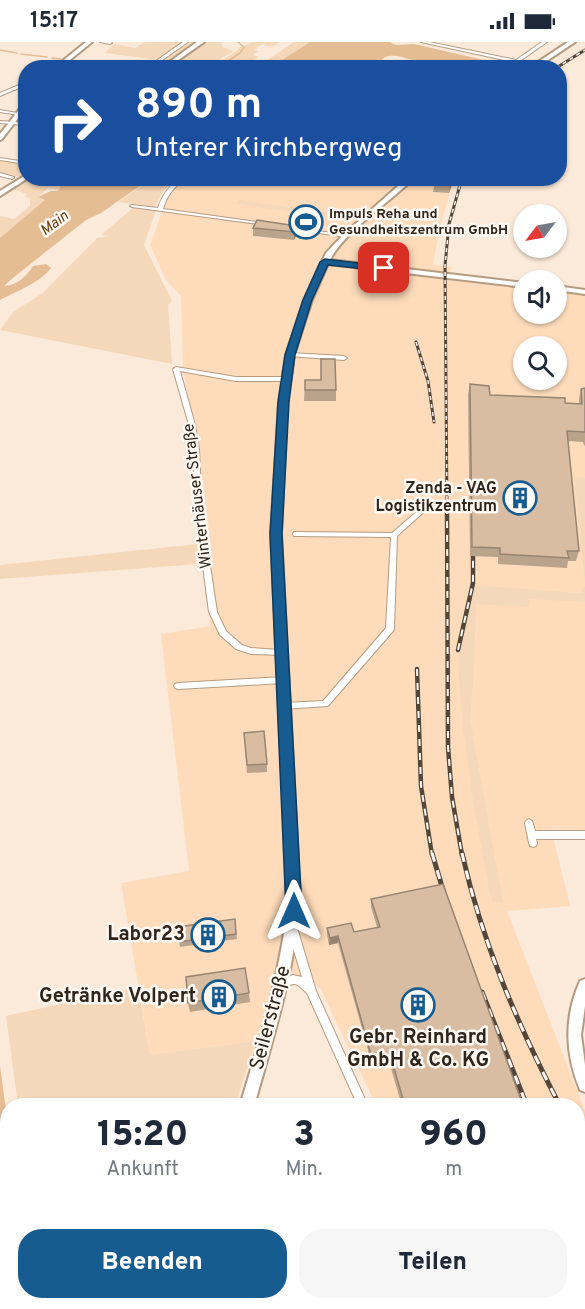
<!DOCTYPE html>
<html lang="de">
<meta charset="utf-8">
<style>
:root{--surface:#fff;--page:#f6f6f7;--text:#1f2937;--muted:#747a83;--accent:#175c91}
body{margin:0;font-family:Overpass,sans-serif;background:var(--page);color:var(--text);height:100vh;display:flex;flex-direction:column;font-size:22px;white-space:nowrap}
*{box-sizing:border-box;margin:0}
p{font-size:20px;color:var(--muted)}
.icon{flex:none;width:33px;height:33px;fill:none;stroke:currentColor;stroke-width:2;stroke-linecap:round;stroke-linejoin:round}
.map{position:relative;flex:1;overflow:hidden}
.details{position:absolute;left:0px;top:1056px;width:585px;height:212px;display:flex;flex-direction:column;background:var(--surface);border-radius:24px 24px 0 0;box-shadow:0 2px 4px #0004}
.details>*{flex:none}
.banner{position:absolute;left:18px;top:18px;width:549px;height:126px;border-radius:24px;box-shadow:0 2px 4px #0004;background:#1a4fa0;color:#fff;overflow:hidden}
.needle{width:39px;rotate:238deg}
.tools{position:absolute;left:513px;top:162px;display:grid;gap:12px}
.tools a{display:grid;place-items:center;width:54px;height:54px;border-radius:50%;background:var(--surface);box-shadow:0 2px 4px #0004;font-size:30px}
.pin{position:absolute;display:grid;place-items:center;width:51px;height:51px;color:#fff;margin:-26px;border-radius:12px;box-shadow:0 3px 9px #0006}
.me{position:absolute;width:66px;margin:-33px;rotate:0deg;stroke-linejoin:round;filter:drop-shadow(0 0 4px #0008)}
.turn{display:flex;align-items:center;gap:21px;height:126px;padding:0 18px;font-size:27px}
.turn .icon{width:78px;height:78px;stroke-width:2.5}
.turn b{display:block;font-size:42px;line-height:51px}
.eta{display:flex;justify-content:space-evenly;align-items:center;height:102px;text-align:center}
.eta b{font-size:36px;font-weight:800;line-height:42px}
.button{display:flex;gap:12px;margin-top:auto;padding:12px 18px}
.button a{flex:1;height:69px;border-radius:24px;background:var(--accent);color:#fff;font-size:24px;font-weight:800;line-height:69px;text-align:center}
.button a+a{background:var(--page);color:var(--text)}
.status{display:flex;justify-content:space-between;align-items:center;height:42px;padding:0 30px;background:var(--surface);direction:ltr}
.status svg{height:16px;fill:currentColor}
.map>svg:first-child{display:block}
.built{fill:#fedcbb;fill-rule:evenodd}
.green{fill:#f5d7b9}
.water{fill:#e5bd95}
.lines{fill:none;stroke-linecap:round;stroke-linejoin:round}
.stream{stroke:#e5bd95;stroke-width:1.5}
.street-casing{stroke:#b59b81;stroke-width:2}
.secondary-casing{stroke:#b59b81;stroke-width:4}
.street{fill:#fff;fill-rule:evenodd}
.secondary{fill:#fff;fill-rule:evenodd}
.rail-far2-casing{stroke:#53473b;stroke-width:3}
.rail-far1-casing{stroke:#53473b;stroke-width:4.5}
.rail-casing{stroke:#53473b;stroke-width:5}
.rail-far2{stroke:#fff9f4;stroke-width:1.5;stroke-dasharray:4;stroke-linecap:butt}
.rail-far1{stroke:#fff9f4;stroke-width:2;stroke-dasharray:7;stroke-linecap:butt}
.rail{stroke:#fff9f4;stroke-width:3;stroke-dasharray:9;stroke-linecap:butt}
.wall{fill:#baa38b}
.shaded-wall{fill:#978471}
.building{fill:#d8bda2;stroke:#978471;stroke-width:1.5}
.route{fill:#175c91;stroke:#0f3c5e;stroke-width:1.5}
.labels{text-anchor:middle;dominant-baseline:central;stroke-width:5;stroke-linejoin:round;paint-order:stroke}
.far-poi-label{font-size:14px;font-weight:bold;fill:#2f251a;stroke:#fff9f4;text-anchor:start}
.far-water-label{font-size:15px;font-style:italic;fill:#694213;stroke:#fff9f4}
.poi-label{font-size:16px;font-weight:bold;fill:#2f251a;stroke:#fff9f4;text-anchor:end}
.street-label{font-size:16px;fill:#2f251a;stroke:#fff9f4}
.near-poi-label{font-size:20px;font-weight:bold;fill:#2f251a;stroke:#fff9f4;text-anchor:end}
.near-street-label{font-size:20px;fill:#2f251a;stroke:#fff9f4}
</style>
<div class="status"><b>15:17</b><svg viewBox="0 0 49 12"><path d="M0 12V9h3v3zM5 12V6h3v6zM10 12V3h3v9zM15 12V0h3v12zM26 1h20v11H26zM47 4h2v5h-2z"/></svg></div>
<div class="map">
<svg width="585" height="1267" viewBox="0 0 585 1267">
<rect width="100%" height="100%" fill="#fbead9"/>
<path class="built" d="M190 137H454L441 181 431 232 433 223 451 225 450 233 523 243 524 272H556L557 246 585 250V788L551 787 570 864 507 869 585 1069V1267H455L453 1260H578V1064L376 1063 320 946 302 934 292 933 274 942 256 999 150 1013 121 841 189 829 161 592 210 584 199 407 183 329 181 254 166 238 150 203 167 156 178 143ZM524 304H556V338H524Z"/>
<path class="green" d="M145 0H198L159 25H148L159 18 105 11 114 2 135 6Z
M203 0H221L223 5 233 9 208 25 165 26Z
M253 0H280L274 4H263L266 2H263L256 6 258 7H253L258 9 253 13 259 15C242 25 231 26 212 25L239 7 238 6Z
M294 0H310C289 12 281 25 256 26Z
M0 118 25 121V133L17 130 20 133 16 136 0 131Z
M28 137H63L59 140 60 146 56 148 48 146 38 155 45 159 0 196V174L14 177 30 164V156L25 154 27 152 13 147Z
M143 137H178L164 147 155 165 118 160 142 144 138 139Z
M239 158 328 171 325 174 236 162Z
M133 166 156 168 144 203 172 259 168 263 172 322 0 288 13 270 43 251 97 196 110 194 101 193Z
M574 435 585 436V541Z
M198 502V522L0 537V523Z
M472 543 577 551H582L585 544V560L530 557 529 565 476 562 474 629 470 678 503 860H493L489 848 473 759 463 686 459 635 458 608Z
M138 945 150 1013 256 999 235 1063H18L6 974Z
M62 1260H189V1267H64Z"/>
<path class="water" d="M310 0H389L396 3 414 2 484 18C465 33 430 21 408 17 402 15 395 13 389 14 383 15 378 21 374 25H354L353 23 349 25H304L310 20 300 25H271Z
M76 136 150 137 101 171 86 178 14 235 4 244C16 244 27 234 33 224L46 222 51 226C40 241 17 249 0 258V196L45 158 38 155 51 149H57L60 146 59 140 63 137 72 139Z
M0 1024 8 1082V1260H31L32 1267H0Z"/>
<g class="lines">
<path class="stream" d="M0 8 17 11
M21 12 47 15
M52 16 61 17
M217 26 240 11 244 5 238 0"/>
<defs>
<path id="street" d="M100 0H111L112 1 110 2Z
M183 0H188L151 26H146Z
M421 0H429L516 18 542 0H547L510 26H505L513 20Z
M26 40V43L0 54V51Z
M0 68 18 71 20 72 18 73 0 70Z
M0 79 26 81V83L0 81Z
M0 116 26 120V122L0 118Z
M0 131 14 135V136L12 137 0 134Z
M180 136H186C174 145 167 153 163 167L266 181 268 182 266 183 132 165 130 164 132 163 158 166C162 153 169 144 180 136Z
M285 184 345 193 347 194 345 195 287 186 285 185Z
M290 311 344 314 347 316 344 318 288 314V312Z
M176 325 236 335H287L290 337 287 339H236L180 329 195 383 199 408 202 471 217 570 226 589 242 603 251 606 281 608 285 611 284 613 251 612 236 607 220 593 209 570 196 471 193 408 189 383 173 327Z
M421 466H423L426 468 397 494 394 587 393 589 328 664 284 667 281 666 280 664 281 662 284 661 323 659 386 586 391 495 296 494H294L293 492 294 490 392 491Z
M283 635 286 636 287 638 286 640 283 641 178 647 175 646 174 644 175 642 178 641Z
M529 777 532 779 535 789H585V797H536L537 801 536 804 533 805 530 804 529 801 525 781 526 779Z
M293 885 296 886 298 889 316 949 368 1064H358L307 951C294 940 298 940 282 946L279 945 277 942 279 939 293 933 302 935 288 889 290 886Z
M436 1260H448L451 1267H439Z"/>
<path id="secondary" d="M86 0H92L60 26H54Z
M197 0H204L167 26H161Z
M568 0H575L536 26H529Z
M26 59V66L2 97 0 98V92Z
M26 133V136H28L0 154V149Z
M407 136H414C391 159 343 191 330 218L524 241V245L328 222 312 258 294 313 287 360 281 492 300 860C294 930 273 996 254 1064H240C260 996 281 930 288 860L271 492 279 360 286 313 304 258 326 211 343 193Z
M556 244 585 248V252L556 248Z
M585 937V964L581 993 585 1023V1050L580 1048C565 1012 564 975 580 939Z
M200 1260H216L215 1267H199Z"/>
</defs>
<use href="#street" class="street-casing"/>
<use href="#secondary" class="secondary-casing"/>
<use href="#street" class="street"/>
<use href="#secondary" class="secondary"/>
<defs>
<path id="rail-far2" d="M556 26 585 8
M416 300 428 339 434 380
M447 466 445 224 449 182 462 136"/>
<path id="rail-far1" d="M447 465 448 705 452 755 462 813
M458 608 473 541V514
M417 627 421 744 432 813"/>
<path id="rail" d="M432 811 446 858
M462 811C482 901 518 983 560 1064
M482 950 527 1064
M578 1097 585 1111
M578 1110 585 1124
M578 1196 585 1216"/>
</defs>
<use href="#rail-far2" class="rail-far2-casing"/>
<use href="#rail-far1" class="rail-far1-casing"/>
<use href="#rail" class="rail-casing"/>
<use href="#rail-far2" class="rail-far2"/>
<use href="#rail-far1" class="rail-far1"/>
<use href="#rail" class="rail"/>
</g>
<path class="wall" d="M25 58 26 75H22L20 65Z
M429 136H454L449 151 433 150 435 138H429Z
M297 184V192L294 198 253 194V186Z
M305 338 336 348V359H304Z
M470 342 490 353 579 362V357L581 347 585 346V404L584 403 583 400 568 399 579 509 576 519H568L567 526 498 522V515L470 514 468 352Z
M244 691 267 722V730L247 731Z
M371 857 521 1058 519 1064H402L390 1023 373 1026 338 901 329 903 327 893V886L354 890 377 885 371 865Z
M235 877 237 897 180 905 177 885Z
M249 951 250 960 190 970 188 961Z
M535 1260H578V1267H537Z"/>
<path class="shaded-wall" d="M452 136H454L449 151 450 143Z
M297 184V192L294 198V190Z
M338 894V901L329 903 330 896Z
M391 1016 390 1023 373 1026V1020Z
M521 1058 519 1064H496Z"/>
<path class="building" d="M25 58 26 65H20Z
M435 136H452L450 143H433Z
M257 178 297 184 294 190 253 186Z
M321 317H335L336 348H305V338H321Z
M470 342 489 344 490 353 565 356V361L582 362 581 347 585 346V390L567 389 579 509H567L569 516 500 512V506L472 505Z
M264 689 267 722 247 723 244 691Z
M443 842 521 1058 496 1064H405L391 1016 373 1020 338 894 330 896 327 886 351 881 354 890 380 885 371 857Z
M235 877 236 892 179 900 177 885Z
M245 926 249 951 188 961 186 935Z
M578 1225 585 1246V1255L578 1267H543L541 1260H578Z"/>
<path class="route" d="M325 217 384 224 389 226 384 229 328 223 312 258 295 313 289 360 282 492 302 869 299 874 294 876 288 874 286 869 270 492 278 360 285 313 303 258 320 220Z"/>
<defs>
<symbol id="stadium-ring" viewBox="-11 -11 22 22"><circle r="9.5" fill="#fff9f4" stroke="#175c91" stroke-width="1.5"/><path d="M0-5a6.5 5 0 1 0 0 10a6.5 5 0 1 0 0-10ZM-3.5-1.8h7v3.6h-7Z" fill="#175c91"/></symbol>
<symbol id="building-ring" viewBox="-11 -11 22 22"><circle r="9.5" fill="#fff9f4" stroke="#175c91" stroke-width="1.5"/><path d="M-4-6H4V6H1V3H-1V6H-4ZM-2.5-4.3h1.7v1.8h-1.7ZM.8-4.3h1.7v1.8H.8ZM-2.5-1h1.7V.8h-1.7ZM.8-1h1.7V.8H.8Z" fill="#175c91"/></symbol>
</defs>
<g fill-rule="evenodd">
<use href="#stadium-ring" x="287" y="161" width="38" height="38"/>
<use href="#building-ring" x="501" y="437" width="38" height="38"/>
<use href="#building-ring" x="189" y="874" width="38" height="38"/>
<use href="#building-ring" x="200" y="936" width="38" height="38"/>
<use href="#building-ring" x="399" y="944" width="38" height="38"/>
</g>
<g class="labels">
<g class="far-poi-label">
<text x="329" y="172">Impuls Reha und<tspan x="329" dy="16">Gesundheitszentrum GmbH</tspan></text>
</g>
<g class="far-water-label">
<text transform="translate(55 182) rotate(-37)">Main</text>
</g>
<g class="poi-label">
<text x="497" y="447">Zenda - VAG<tspan x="497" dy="18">Logistikzentrum</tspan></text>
</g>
<g class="street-label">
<text transform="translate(198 454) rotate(-97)">Winterhäuser Straße</text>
</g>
<g class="near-poi-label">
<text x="185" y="893">Labor23</text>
<text x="196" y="955">Getränke Volpert</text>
<text x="418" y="996" text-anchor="middle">Gebr. Reinhard<tspan x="418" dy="23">GmbH &amp; Co. KG</tspan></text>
</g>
<g class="near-street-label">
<text transform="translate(271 976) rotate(-75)">Seilerstraße</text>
</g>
</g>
</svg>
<div class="tools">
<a><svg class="needle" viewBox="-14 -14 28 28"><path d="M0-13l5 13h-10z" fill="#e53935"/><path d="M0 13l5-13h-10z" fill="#747a83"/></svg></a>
<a><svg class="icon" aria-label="sound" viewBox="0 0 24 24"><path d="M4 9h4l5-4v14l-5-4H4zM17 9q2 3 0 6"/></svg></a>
<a><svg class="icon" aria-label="search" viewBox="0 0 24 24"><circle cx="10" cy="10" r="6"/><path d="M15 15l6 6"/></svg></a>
</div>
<div class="pin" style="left:384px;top:226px;background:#d93025"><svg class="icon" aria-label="arrive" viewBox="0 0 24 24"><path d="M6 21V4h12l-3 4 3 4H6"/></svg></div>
<svg class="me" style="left:294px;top:869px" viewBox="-20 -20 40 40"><path d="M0-17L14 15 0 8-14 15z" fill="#175c91" stroke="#fff" stroke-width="4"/></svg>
<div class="banner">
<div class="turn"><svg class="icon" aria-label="right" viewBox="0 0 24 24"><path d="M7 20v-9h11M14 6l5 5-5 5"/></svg><div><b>890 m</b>Unterer Kirchbergweg</div></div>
</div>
<section class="details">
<div class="eta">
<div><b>15:20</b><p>Ankunft</p></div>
<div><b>3</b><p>Min.</p></div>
<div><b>960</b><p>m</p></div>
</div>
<div class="button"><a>Beenden</a><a>Teilen</a></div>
</section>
</div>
